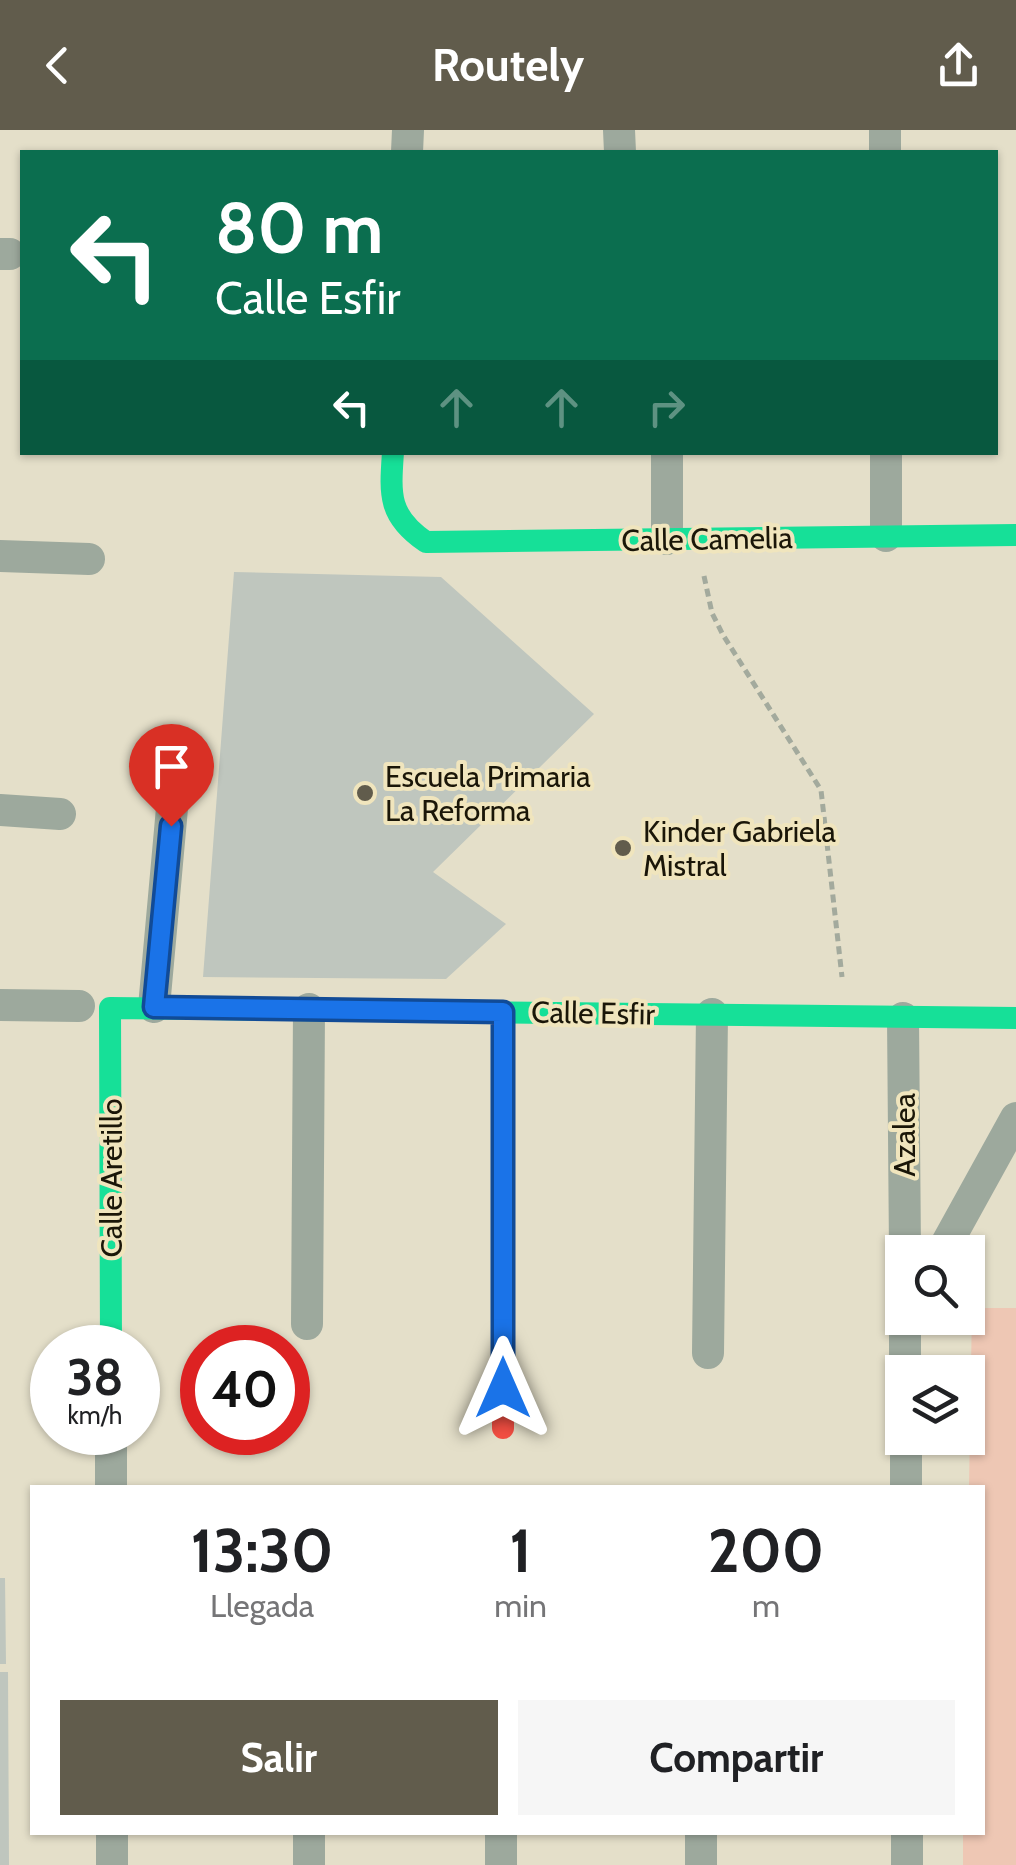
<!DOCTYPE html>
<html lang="es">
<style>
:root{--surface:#fff;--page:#f6f6f6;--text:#202124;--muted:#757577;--accent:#615c4c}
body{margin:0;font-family:Cabin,sans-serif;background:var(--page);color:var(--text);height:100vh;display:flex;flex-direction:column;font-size:38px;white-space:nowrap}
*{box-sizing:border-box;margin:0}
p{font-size:32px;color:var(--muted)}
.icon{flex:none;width:55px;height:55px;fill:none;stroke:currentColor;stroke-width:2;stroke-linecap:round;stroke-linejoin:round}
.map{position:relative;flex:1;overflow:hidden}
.panel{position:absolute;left:30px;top:1355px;width:955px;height:350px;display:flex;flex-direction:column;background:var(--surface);border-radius:0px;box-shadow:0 2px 8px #0004}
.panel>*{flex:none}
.banner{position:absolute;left:20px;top:20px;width:978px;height:305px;border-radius:0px;box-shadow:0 2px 8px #0004;background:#0b6e4f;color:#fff;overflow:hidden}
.tools{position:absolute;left:885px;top:1105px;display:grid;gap:20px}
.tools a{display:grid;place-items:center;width:100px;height:100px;border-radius:0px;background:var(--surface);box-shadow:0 2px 8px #0004;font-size:50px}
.speed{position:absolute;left:30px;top:1195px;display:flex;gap:20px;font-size:50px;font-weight:700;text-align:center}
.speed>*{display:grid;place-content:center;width:130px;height:130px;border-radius:50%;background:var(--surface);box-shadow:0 2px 8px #0004;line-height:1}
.speed small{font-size:25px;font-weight:400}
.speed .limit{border:15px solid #d22;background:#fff;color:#111}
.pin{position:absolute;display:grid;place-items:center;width:85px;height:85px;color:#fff;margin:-102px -42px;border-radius:50% 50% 50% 0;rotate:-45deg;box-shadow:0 0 10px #0007}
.pin .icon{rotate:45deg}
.me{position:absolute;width:110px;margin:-55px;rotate:0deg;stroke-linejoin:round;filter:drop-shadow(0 0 8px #0008)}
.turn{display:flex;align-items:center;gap:35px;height:210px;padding:0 30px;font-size:45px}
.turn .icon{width:130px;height:130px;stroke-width:2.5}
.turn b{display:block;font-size:70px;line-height:85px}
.lanes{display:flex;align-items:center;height:95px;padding:0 30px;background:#0003;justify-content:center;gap:50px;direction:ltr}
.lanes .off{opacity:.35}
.eta{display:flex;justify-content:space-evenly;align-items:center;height:170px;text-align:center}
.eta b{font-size:60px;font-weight:800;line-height:70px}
.cta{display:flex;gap:20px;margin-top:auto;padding:20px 30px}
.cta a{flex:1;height:115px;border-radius:0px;background:var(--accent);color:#fff;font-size:40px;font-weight:800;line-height:115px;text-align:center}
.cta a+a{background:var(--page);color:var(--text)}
header{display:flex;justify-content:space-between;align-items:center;height:130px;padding:0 30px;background:var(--accent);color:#fff;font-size:45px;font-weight:800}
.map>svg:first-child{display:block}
.pitch{fill:#eec7b4}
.building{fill:#bfc6be}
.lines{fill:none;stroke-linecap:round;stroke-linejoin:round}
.path{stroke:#a3aa9d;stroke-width:5;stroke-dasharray:8 5;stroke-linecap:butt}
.street{stroke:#9da99d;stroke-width:32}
.fast{stroke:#16e098;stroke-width:22}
.jam{stroke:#f24e42;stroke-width:22}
.route-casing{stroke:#114b97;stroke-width:25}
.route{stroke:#1a73e8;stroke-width:18}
.poi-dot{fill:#615c4c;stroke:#f0e5bd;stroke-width:4}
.labels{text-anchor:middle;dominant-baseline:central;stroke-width:8;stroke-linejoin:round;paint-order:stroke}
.street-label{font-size:30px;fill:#1a1608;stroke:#f0e5bd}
.poi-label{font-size:30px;fill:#1a1608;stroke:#f0e5bd;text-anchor:start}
</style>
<header><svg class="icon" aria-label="back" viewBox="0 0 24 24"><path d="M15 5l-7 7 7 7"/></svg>Routely<svg class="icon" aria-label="share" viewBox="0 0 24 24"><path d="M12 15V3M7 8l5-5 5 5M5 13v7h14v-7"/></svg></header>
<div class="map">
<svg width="1016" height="1735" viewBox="0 0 1016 1735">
<rect width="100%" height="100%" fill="#e4dfc9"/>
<path class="pitch" d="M972 1178H1016V1735H963V1703L982 1702V1358L969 1357Z"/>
<path class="building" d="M234 442 441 447 594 584 433 742 506 794 446 849 203 847Z
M0 1448H5L6 1534H0Z
M0 1542H8L9 1735H0Z"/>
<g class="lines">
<path class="path" d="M704 446 712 483 723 505 821 660 842 847"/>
<path class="street" d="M619 0 620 22
M885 0V22
M407 22 408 0
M0 124H10
M886 406V322
M667 409V322
M0 426 89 429
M0 680 60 684
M0 875 79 876
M154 877 177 623
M903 888 905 1122
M942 1122 1016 988
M905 1188V1242
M307 1194 309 879
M708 1223 712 884
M111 1302V1358
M906 1308V1358
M112 1702V1735
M309 1702V1735
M907 1702V1735
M501 1735V1702
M701 1735V1702"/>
<path class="fast" d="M393 322C390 365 388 386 426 412L1016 405
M111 1218 110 878 1016 888"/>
<path class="jam" d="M503 882V1298"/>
</g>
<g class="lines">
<defs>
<path id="route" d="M171 696 154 877 503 882V1258"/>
</defs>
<use href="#route" class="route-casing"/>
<use href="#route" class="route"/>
</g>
<g class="poi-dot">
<circle cx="365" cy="663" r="10"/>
<circle cx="623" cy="718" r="10"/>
</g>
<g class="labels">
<g class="street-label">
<text transform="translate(707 409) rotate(-1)">Calle Camelia</text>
<text transform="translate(593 883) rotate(1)">Calle Esfir</text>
<text transform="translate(904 1005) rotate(-90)">Azalea</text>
<text transform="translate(111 1048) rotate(-90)">Calle Aretillo</text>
</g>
<g class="poi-label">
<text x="385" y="646">Escuela Primaria<tspan x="385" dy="34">La Reforma</tspan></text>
<text x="643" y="701">Kinder Gabriela<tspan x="643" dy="34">Mistral</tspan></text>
</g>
</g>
</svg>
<div class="tools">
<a><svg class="icon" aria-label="search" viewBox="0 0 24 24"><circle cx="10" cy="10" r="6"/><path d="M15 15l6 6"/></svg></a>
<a><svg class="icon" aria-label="layers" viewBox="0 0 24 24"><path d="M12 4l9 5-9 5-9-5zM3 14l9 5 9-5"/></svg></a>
</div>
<div class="speed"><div>38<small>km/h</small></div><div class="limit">40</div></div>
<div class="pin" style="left:171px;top:696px;background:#d93025"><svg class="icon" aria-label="arrive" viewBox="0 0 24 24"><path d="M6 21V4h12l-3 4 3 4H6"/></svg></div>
<svg class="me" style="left:503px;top:1258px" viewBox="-20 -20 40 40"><path d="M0-17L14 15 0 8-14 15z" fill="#1a73e8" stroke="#fff" stroke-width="4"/></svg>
<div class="banner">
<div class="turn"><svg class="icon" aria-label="left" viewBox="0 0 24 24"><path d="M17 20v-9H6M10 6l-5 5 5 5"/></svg><div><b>80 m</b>Calle Esfir</div></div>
<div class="lanes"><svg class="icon" aria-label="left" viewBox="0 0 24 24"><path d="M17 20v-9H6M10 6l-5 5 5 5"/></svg><svg class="icon off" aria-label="ahead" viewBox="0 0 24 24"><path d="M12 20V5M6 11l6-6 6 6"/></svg><svg class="icon off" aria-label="ahead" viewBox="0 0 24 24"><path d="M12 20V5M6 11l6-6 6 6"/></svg><svg class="icon off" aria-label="right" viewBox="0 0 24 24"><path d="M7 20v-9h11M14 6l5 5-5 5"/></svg></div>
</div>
<section class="panel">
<div class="eta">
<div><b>13:30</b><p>Llegada</p></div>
<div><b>1</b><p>min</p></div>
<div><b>200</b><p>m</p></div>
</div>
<div class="cta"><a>Salir</a><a>Compartir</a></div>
</section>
</div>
